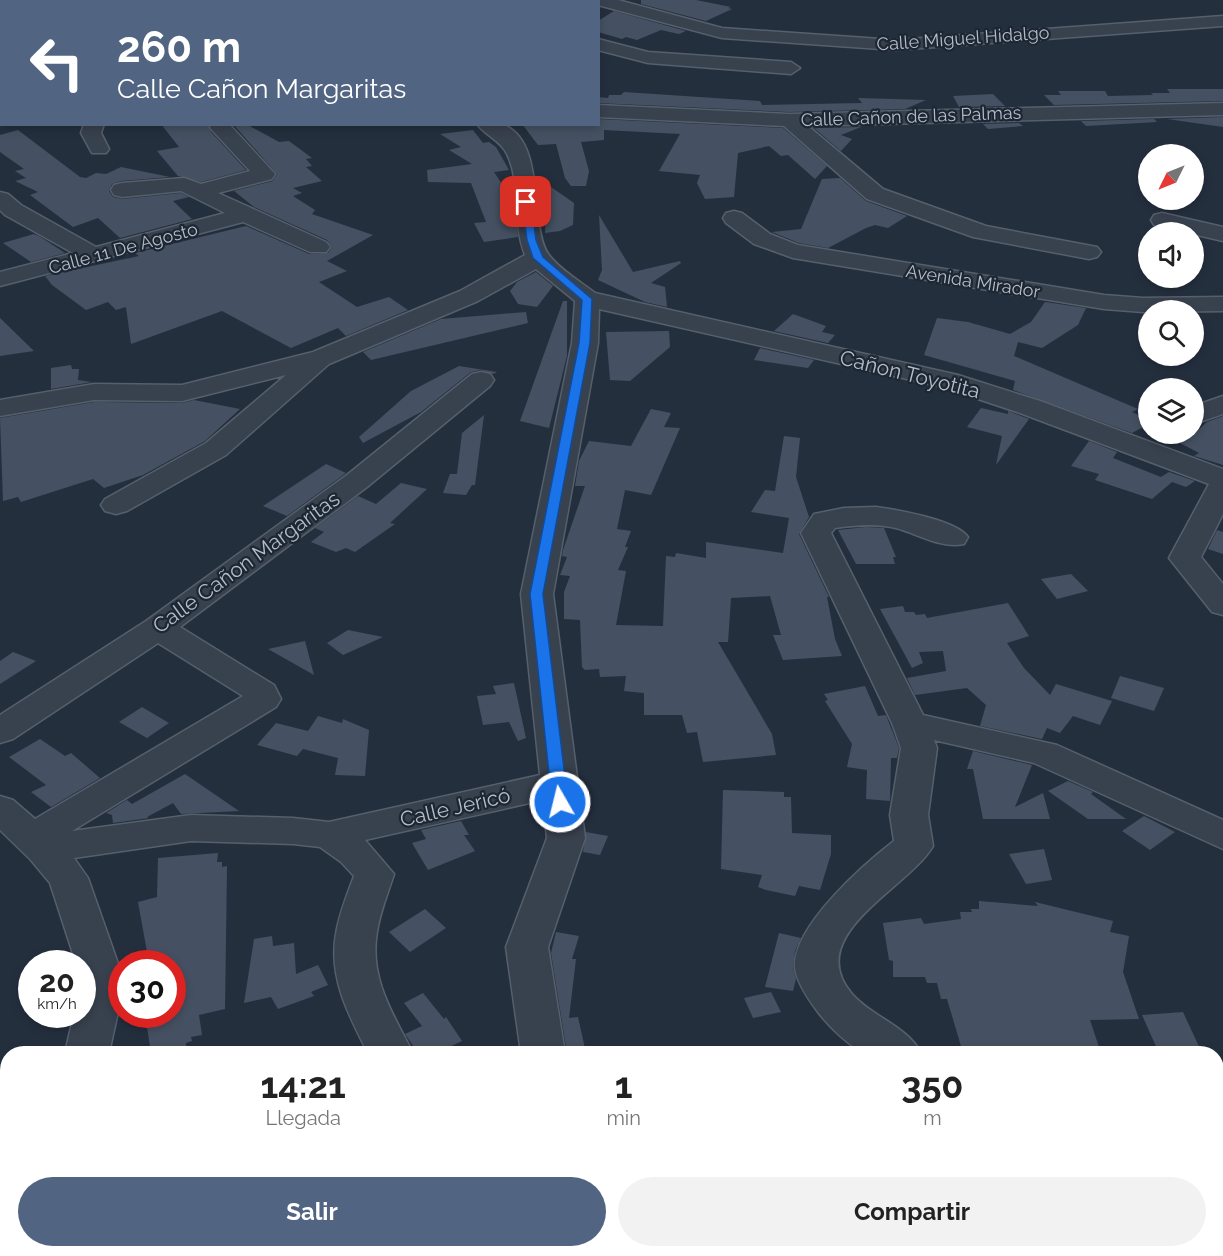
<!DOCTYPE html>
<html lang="es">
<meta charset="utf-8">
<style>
:root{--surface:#fff;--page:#f2f2f2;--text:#222;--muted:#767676;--accent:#516482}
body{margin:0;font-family:Raleway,sans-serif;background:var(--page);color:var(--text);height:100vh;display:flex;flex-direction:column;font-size:22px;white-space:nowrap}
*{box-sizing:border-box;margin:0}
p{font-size:20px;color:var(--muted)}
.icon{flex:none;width:33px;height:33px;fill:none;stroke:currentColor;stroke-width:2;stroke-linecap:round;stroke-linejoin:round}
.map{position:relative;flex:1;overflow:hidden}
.drawer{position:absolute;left:0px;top:1046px;width:1224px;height:212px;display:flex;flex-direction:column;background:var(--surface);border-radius:24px 24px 0 0;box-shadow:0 3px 9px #0003}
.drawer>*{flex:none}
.hud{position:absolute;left:0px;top:0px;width:600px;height:126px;box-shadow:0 3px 9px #0003;background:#516482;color:#fff;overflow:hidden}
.needle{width:39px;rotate:227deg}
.tools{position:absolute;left:1138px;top:144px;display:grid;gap:12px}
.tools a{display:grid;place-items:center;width:66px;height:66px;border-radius:50%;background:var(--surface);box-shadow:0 3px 9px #0003;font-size:30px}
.speed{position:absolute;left:18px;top:950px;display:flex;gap:12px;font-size:30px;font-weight:700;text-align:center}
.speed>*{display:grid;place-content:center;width:78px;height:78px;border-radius:50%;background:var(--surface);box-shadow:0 3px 9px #0003;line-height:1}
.speed small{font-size:15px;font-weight:400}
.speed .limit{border:9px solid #d22;background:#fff;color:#111}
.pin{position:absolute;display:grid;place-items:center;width:51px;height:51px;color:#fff;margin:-26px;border-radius:12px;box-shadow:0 3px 9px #0006}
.me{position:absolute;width:66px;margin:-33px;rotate:352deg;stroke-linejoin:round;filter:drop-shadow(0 0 4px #0008)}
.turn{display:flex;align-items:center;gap:21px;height:126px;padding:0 18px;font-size:27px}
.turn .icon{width:78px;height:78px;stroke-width:2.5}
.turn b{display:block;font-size:42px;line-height:51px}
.eta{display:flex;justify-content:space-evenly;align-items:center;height:102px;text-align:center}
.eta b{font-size:36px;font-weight:700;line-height:42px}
.primary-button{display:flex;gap:12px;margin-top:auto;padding:12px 18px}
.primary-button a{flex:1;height:69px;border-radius:36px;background:var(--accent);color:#fff;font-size:24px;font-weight:700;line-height:69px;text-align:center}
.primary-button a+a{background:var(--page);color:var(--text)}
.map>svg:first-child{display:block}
.building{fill:#455162}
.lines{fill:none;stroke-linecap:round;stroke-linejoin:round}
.minor-casing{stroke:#565f6c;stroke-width:3}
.minor{fill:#38414e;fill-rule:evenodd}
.route{fill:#1a73e8;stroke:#114b97;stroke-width:1.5}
.labels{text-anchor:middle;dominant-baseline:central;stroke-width:4.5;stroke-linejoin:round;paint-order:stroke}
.far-street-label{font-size:18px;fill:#b4bcc9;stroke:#1d2633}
.street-label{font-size:21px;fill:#b4bcc9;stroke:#1d2633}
</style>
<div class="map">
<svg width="1223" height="1256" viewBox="0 0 1223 1256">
<rect width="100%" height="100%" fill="#242f3e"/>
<path class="building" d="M641 0H696L731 7 728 8 732 9 706 21 641 4Z
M614 11 686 31 679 34 661 30 637 40 626 37 622 39 598 32V21Z
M1167 89H1223V101L1054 105 1044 95H1061L1058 91H1105L1108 96 1153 95 1151 93H1170Z
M624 92 760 101 762 105 862 103 858 98 926 100 905 109 789 112 598 103V97L608 98 609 95H621Z
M993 94 1005 106 959 107 953 96Z
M1223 117V127L1167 119Z
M598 119 783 128 827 166 815 179 788 155 781 156 769 146 738 153 734 197 705 199 697 183 700 175 659 171 680 134 604 130V140L581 142 589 171 586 186H571L565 178 556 144 538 145 522 124H598Z
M1154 119 1157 122 1086 126 1081 121Z
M1019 123 1023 126 988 129 983 124Z
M161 124H209L211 132 246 170 201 182 178 176 157 151 179 147Z
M233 124H246L279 142 289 141 312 158 306 159 312 166 306 167 322 181 293 188 302 193 293 196 315 210 312 214 373 235 327 261 347 271 319 282 357 307 389 297 408 310 346 336 338 328 291 348 222 311 131 344 126 307 116 310 108 302 86 310 52 285 45 276 139 256 135 253 246 226 309 254 328 253 332 247 327 240 254 207 234 191 273 181 277 174Z
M861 127 841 135 852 139 841 151 814 128Z
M18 130 80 177 86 178 96 173 106 174 121 167 170 177 121 181 112 184 109 191 113 197 122 199 181 193 189 197 173 201 192 219 120 238 98 218 73 227 30 195 38 192 15 181 26 178 15 171 24 169 0 152V135Z
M473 130 483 143 489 142 496 147 509 170 494 172 514 202 518 237 484 242 474 223 486 222 471 183 428 182 427 170 472 164 449 150 461 147 440 134Z
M840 178 866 201 907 216 888 228 875 225 866 228 828 248 799 243 772 232 801 229 822 179Z
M551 187 574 203 573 225 560 231 545 233 546 204Z
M599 215 633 272 680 261 681 263 651 283 665 287 667 307 645 302 598 280 602 270Z
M34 234 39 236 65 253 31 262 3 243Z
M536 272 553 286 537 307 518 304 510 291 517 282Z
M563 301H567V356L549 428 520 421Z
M1045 302 1086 308 1078 325 1042 348 1018 342 1014 356 1138 409 1132 412 1149 420V424L1132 433 1013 390 1015 381 924 355 937 318 968 322 1010 334 1031 322Z
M526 312 528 323 371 360 363 352 441 319Z
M793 314 826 326 822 332 835 335 828 343 774 331Z
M0 318 34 351 0 356Z
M669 331 670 347 630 381 610 380 606 332Z
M760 348 814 360 808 368 754 360Z
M71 365 72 369H79L78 380 92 382 51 389V368Z
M459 366 497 372 493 374 481 370 471 372 421 412 363 443 359 437 411 391Z
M194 400 240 409 205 441 143 475 104 488 93 479 21 502 18 497 3 501 0 418 94 402 182 403Z
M981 408 1008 414V411L1029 419 996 465 1002 436 967 427Z
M651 409 671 413 664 427 680 428 651 495 625 490 617 529 631 531 625 547H628L618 570 626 571 616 625 663 626 666 556 675 557 676 553 706 558V542L783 553 789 518 751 512 765 490 775 491 784 436 800 438 796 477 809 517 799 534 829 597H827L835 639 842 656 783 660 773 635H781L770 596 731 598 728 642H718L772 734 776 755 703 762 697 732 687 733 682 715H644V693L624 691 626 676 600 677 599 669 585 670 582 667 580 620 564 619V592L570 576 560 575 567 557 562 556 563 550 585 486H575L579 461 589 441 631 446Z
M484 415 475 485H472L466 495 443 493 450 474H457L462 433Z
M1223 416V465L1194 456 1199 453 1178 442 1194 434 1207 422Z
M1089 441 1117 452 1113 458 1161 477 1169 472 1195 481 1186 487 1172 482 1152 499 1095 480 1099 474 1071 466Z
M326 464 346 473 287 516 263 506Z
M401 483 427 489 390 523 395 524 355 552 346 548 336 552 311 542 324 532 315 528 358 496 376 504Z
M866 527 884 528 896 557H893L895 564H856L838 530Z
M1217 530 1223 532V554L1208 549Z
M1071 574 1088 591 1057 599 1041 579Z
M1008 603 1029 636 1007 643 1024 668 1050 695 1056 684 1112 701 1100 725 1073 716 1060 733 1047 728 1042 739 980 726 986 705 967 688 915 695 907 678 946 671 943 651 919 652 923 663 912 668 880 609 903 606 905 612H914L916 615 925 614 927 618Z
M348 630 383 637 343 655 327 643Z
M305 641 314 675 268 649Z
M13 652 36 661 0 684V661Z
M1120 676 1164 688 1154 711 1111 698Z
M514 683 526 738 518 741 509 722 483 725 477 696 496 694 493 686Z
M865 686 878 716 886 715 899 748 897 758H891L890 801 866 799 867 770 847 767 852 744 825 701 828 700 824 694Z
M142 707 169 723 147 738 119 722Z
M318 716 342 723 343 719 369 730 365 776 335 775 338 758 303 749 297 756 257 745 276 723 308 731Z
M40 739 65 756 71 753 100 778 51 807 31 792 46 785 9 757Z
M973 751 1032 765 1015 807 1043 793 1050 819H983L973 769H967Z
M185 774 239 811 181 814 173 803 147 817 149 818 113 823 112 815 106 813 127 800 132 804Z
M1068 781 1093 792 1091 794 1126 819H1088L1048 791Z
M723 790 784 792V797H791L792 833 831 835V854L820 890 799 886 795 896 766 890 758 887 762 875 721 869Z
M1144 816 1175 832 1150 850 1122 831Z
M461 821 469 835H464L475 851 428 870 412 843 426 839 421 830Z
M586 832 608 836 600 855 583 852Z
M1044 849 1052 880 1026 884 1009 854Z
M218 853 217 862H222V867L227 866 225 1009 199 1015 202 1035 191 1037 192 1041 186 1043 187 1053H151L145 1014H172V963H149L138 902 157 897 158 858Z
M979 901 1038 906 1035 902 1113 921 1110 932 1129 936 1123 972 1139 1019 1090 1020 1101 1053H963L947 999H941L937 983H927L925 977H893V961L889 960 883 923 921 918 924 924 961 919 960 912H972L971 909H979Z
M425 909 446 928 410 952 389 932Z
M556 932 579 936 572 959H576L569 1018 578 1017 586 1053H567L551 953Z
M779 933 801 938 795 951 793 968 796 979 793 991 765 987Z
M272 936 273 946 294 943 296 974 318 965 328 985 311 992 314 996 278 1009 271 997 244 1003 254 939Z
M771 992 781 1012 753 1018 744 998Z
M423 993 444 1019 446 1017 462 1041 437 1053H418L405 1034 422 1026 404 1003Z
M1183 1012 1202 1053H1159L1142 1015Z"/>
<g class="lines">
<defs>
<path id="minor" d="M358 0H387L388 2H359Z
M547 0H565L546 2Z
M592 0H618L722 28 895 40 1223 16V26L895 50 722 38 598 5V2Z
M0 30H2V40H0Z
M598 39 648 52 791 62 800 68 791 74 648 63 598 50Z
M1223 103V115L808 126 883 189 986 226 1097 247 1101 252 1097 257 1089 259 973 237 867 199 784 126 598 117V105L789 114Z
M84 124H104L101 133 109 149 106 153H92L81 133Z
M212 124H229L275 174 272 179 218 193 326 242 330 247 326 252H310L243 222 0 286V272L73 253 5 215 0 210V192L8 194 21 205 96 247 225 213 181 191 122 197 114 195 111 190 114 185 122 183 184 178 201 184 250 171 213 131 210 127Z
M477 124C484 124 494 123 501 124 548 139 528 228 549 255 560 270 581 282 595 293L958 375 1040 401 1223 469V514L1201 557 1223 584V615L1212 612 1169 558 1209 484 1020 413 942 387 599 309 598 343 553 594 585 838 548 947 565 1053H521L506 947 547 838 543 800 365 840 394 874C388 893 380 912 377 932 369 978 393 1014 413 1053H368C349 1016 328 977 336 934 339 914 347 895 354 876L341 862 320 847 293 844 191 841 74 858 88 878 122 975V994L109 1053H65L74 1014H82V963H76L50 883 30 859 0 830V796L13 800 35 819 243 696 158 643 13 739 0 743V715L146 621 347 475 472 374 481 372 490 374 494 380 490 386 367 487 180 627 274 685 281 699 276 707 72 831 191 815 293 818 329 822 540 775 521 594 572 343 575 301 536 269 478 301 329 364 226 455 127 511 116 514 105 511 101 505 105 499 206 443 286 375 182 401 94 400 0 416V400L94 384 182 385 313 352 460 291 525 255C512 223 522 185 507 154 500 140 486 136 477 124Z
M734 211 742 213 770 234 798 245 1104 295 1143 298 1223 297V311L1143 312 1104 309 793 258 754 244 726 223 723 218 726 213Z
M1162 213 1223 227V241L1154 225 1151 220 1154 215Z
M1223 396V414L1194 424V406Z
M876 507C898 510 956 520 968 537L964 544C941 549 918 534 896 528 876 523 855 525 835 528L831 533 923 715 1057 745 1223 820V849L1034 763 934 740 937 748 928 815 933 846C909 888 801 935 852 994 872 1017 907 1026 921 1053 904 1053 882 1057 866 1053 851 1049 827 1024 818 1012 809 1000 797 983 795 968 792 927 864 864 894 841L890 815 901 748 892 723 801 533 814 514 844 508Z
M1223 1197V1239L1216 1241V1199Z
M8 1250H60L58 1256H5Z
M245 1250H306L304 1256H242Z
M354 1250H402L404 1256H354Z
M640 1250H691L694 1256H642Z
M1143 1250H1192L1195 1256H1145Z"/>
</defs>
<use href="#minor" class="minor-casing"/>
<use href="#minor" class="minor"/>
</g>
<path class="route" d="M526 199 531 202 536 240 543 257 592 299 590 343 543 594 568 802 560 807 552 802 530 594 579 343 582 300 533 258 527 240 522 202Z"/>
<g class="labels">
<g class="far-street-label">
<text transform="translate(963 38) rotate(-4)">Calle Miguel Hidalgo</text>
<text transform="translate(911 116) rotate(-2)">Calle Cañon de las Palmas</text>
<text transform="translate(123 248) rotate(-15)">Calle 11 De Agosto</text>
<text transform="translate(973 281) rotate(9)">Avenida Mirador</text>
</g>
<g class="street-label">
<text transform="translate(910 374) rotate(14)">Cañon Toyotita</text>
<text transform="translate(246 562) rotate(-36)">Calle Cañon Margaritas</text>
<text transform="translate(455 807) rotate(-13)">Calle Jericó</text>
</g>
</g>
</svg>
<div class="tools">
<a><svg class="needle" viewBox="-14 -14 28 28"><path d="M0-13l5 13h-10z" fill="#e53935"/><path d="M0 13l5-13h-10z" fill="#767676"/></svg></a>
<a><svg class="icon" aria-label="sound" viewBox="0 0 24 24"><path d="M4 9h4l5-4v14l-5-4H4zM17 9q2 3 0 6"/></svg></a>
<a><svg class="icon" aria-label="search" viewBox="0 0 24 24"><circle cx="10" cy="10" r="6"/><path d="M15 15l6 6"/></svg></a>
<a><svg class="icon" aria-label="layers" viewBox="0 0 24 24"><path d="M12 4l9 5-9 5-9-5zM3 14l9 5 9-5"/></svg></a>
</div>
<div class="speed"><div>20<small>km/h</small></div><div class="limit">30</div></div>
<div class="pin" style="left:526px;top:202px;background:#d93025"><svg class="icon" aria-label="arrive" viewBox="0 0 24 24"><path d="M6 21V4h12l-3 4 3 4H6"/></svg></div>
<svg class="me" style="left:560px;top:802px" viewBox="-20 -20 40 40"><circle r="17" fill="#1a73e8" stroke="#fff" stroke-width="3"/><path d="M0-11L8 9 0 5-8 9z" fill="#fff"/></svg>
<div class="hud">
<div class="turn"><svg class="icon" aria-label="left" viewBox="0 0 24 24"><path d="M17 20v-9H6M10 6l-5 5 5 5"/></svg><div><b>260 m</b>Calle Cañon Margaritas</div></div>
</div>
<section class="drawer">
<div class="eta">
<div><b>14:21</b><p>Llegada</p></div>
<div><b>1</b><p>min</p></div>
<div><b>350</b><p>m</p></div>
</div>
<div class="primary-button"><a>Salir</a><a>Compartir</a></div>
</section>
</div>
